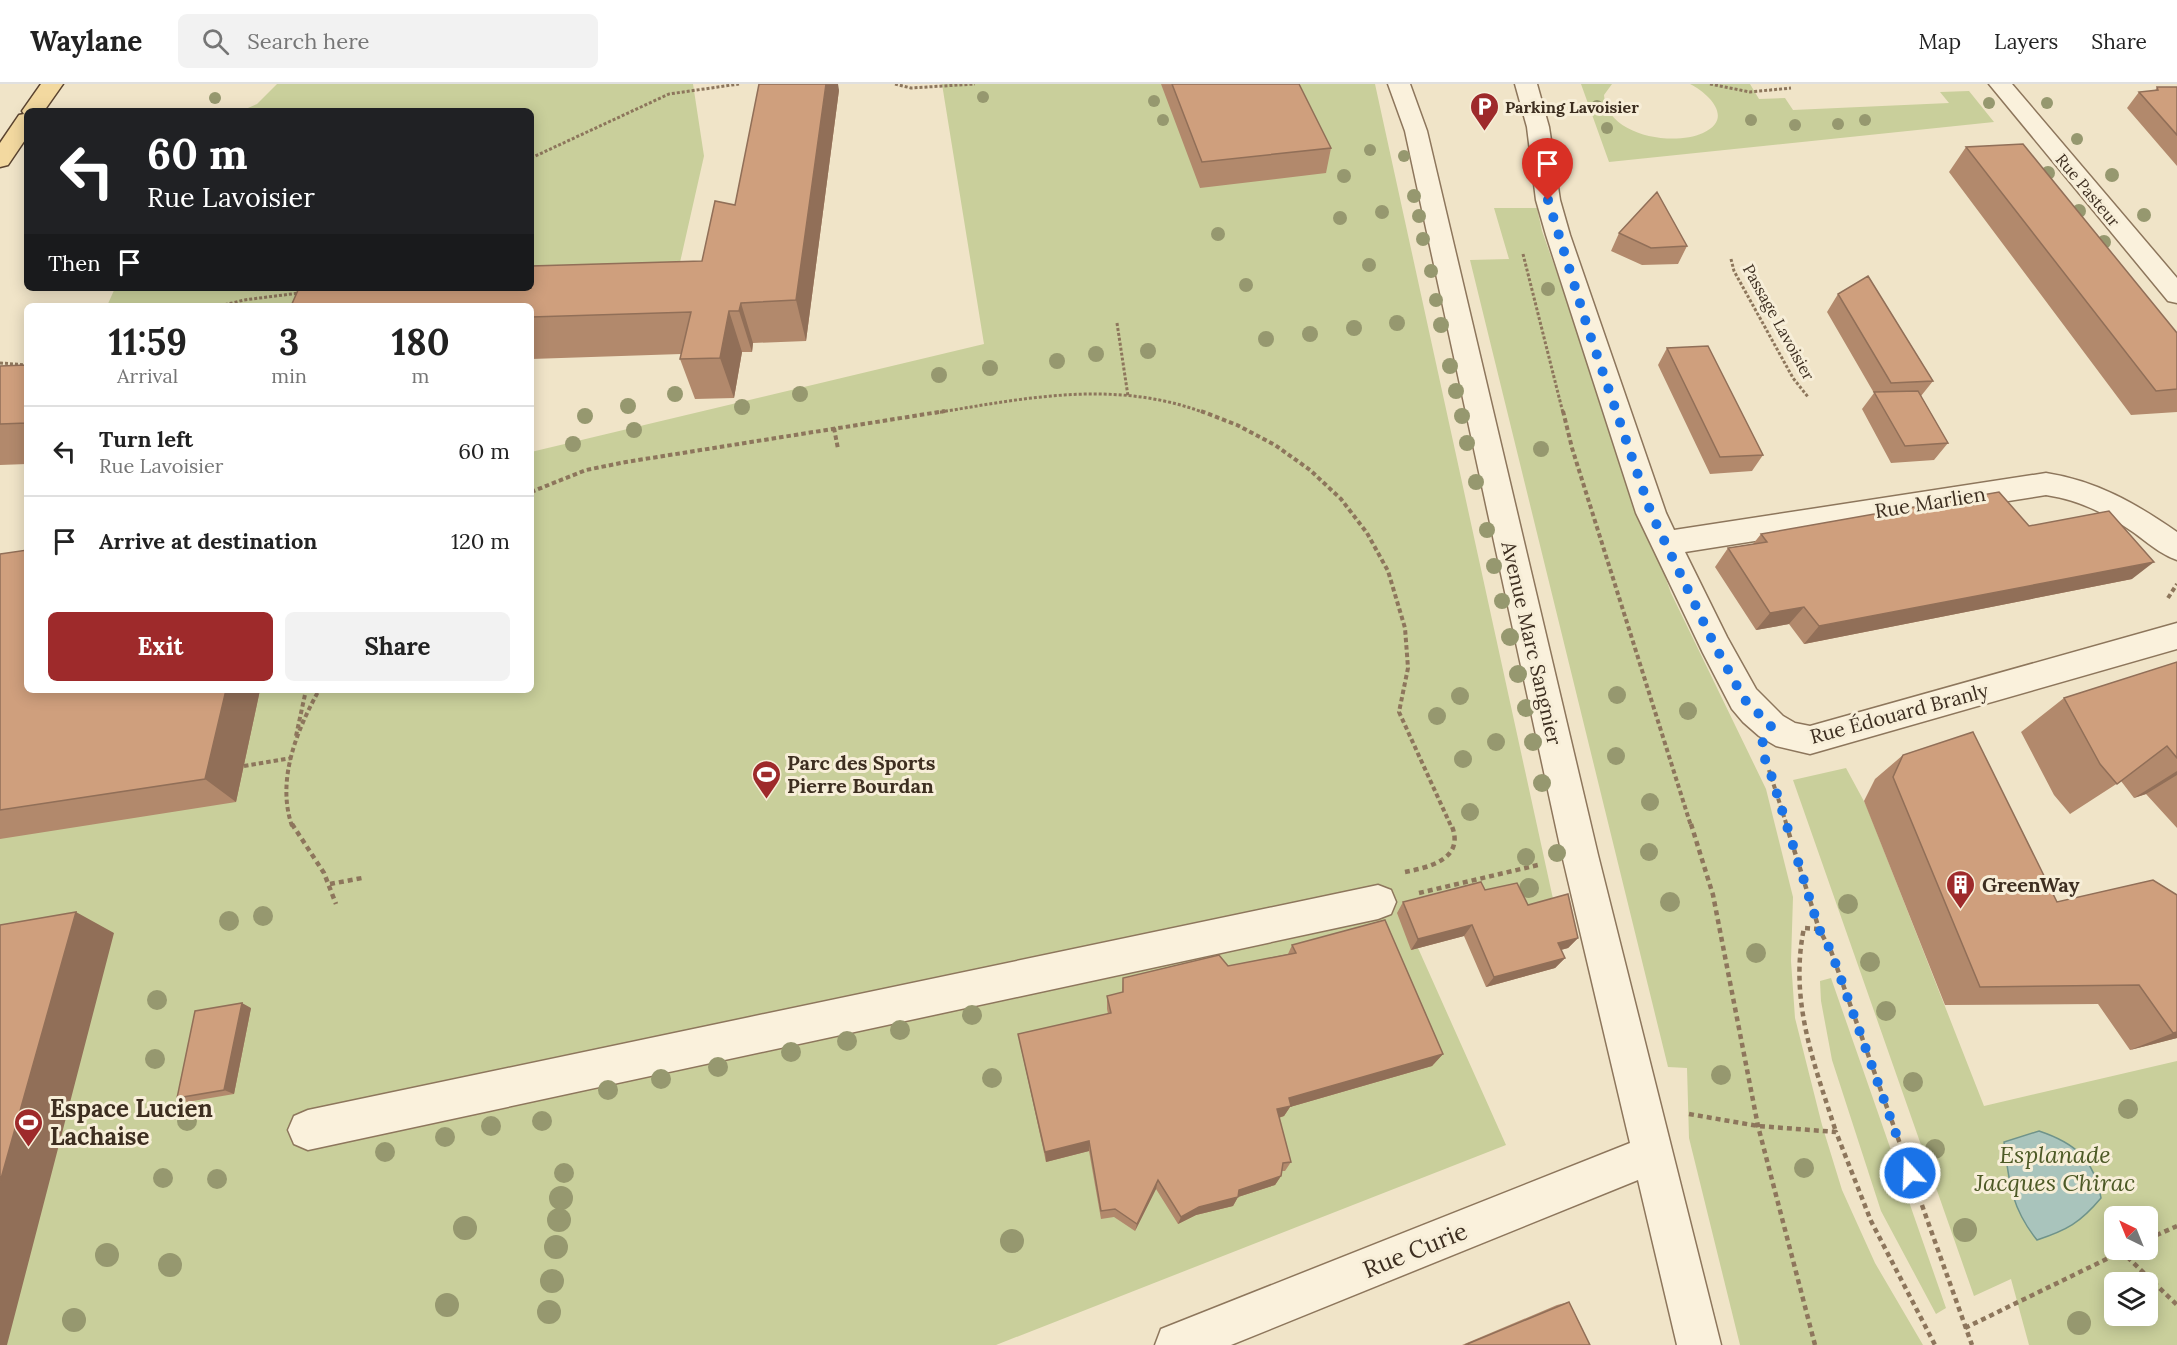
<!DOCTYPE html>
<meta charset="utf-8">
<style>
:root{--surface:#fff;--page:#f2f2f2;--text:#222;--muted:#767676;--line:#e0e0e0;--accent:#9e2a2b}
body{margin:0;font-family:Lora,serif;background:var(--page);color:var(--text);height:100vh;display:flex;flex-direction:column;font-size:22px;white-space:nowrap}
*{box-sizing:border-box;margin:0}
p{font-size:20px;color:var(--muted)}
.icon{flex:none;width:33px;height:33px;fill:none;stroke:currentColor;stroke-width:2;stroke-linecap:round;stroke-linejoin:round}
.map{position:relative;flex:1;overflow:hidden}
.details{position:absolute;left:24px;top:219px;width:510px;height:390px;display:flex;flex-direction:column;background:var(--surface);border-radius:9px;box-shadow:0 3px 15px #0003}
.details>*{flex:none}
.hud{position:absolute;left:24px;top:24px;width:510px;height:183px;border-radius:9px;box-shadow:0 3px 15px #0003;background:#202124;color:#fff;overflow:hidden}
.needle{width:39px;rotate:317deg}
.controls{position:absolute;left:2104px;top:1122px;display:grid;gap:12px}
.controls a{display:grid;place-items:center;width:54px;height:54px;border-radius:9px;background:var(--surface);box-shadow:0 3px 15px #0003;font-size:30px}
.pin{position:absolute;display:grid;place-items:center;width:51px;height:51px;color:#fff;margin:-62px -26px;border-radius:50% 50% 50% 0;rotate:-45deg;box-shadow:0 0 6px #0007}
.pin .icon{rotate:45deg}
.me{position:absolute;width:66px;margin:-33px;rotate:340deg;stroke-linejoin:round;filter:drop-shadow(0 0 4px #0008)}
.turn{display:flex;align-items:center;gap:21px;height:126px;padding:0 24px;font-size:27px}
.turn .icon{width:78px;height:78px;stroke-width:2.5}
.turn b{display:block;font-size:42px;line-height:51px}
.then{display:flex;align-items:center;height:57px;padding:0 24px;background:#0003;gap:12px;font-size:22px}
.eta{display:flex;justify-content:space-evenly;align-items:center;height:102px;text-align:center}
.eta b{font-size:36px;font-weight:800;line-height:42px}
.button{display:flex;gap:12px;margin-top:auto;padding:12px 24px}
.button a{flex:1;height:69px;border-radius:9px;background:var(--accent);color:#fff;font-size:24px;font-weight:800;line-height:69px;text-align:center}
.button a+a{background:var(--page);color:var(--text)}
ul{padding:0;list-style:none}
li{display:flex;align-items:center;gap:18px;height:90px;padding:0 24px;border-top:2px solid var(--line)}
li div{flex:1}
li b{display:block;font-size:22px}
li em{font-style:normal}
header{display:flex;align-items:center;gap:36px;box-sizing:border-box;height:84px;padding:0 30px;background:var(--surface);border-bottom:2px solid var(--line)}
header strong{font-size:28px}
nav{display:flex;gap:33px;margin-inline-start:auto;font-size:21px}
.search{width:420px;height:54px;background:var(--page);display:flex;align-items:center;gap:15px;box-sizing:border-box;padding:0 21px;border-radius:9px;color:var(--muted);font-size:22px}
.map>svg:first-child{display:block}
.green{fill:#c9cf9b;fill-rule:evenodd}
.water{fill:#a9c4bc;stroke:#6f938a;stroke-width:1.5}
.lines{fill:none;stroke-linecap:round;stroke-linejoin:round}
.minor-casing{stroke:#8d765c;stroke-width:3}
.major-casing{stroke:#5b4430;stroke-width:3}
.path-far2{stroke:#8d765c;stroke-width:3;stroke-dasharray:3 2;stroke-linecap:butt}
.path-far1{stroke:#8d765c;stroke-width:4;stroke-dasharray:4.5 3;stroke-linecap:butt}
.path{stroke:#8d765c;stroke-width:4.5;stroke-dasharray:5 4;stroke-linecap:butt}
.minor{fill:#faf1dc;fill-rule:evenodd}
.major{fill:#f3d9a0;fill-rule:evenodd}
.tree{fill:#96986f}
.wall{fill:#b2896c}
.shaded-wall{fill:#916f58}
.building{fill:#cf9f7d;stroke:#916f58;stroke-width:1.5}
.route{stroke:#1a73e8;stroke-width:10;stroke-dasharray:0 18}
.labels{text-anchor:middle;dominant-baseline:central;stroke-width:6;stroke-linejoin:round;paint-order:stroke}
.far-poi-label{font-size:16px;font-weight:bold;fill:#3d2e20;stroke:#f7eed8;text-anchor:start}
.far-street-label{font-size:16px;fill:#3d2e20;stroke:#f7eed8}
.street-label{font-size:20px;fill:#3d2e20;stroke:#f7eed8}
.poi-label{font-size:20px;font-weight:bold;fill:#3d2e20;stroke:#f7eed8;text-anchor:start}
.near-poi-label{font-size:24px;font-weight:bold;fill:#3d2e20;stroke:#f7eed8;text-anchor:start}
.near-park-label{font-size:24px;font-style:italic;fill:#4d5a26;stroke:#f7eed8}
.near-street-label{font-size:24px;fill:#3d2e20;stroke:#f7eed8}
</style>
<header>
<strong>Waylane</strong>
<div class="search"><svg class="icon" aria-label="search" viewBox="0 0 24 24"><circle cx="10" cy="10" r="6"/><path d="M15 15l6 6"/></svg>Search here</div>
<nav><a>Map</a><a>Layers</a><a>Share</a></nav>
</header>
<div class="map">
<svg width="2177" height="1261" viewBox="0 0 2177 1261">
<rect width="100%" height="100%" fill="#f0e4c8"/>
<path class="green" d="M277 0H693L704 72 674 205 235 222H107L115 204H531V27H241L257 20Z
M942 0H1375L1555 824 1418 864 1506 1061 996 1261H0V481L27 606H531V368L984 260Z
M1581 0H1612L1604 11C1606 51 1672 63 1703 49 1734 35 1710 10 1690 0H1750L1759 15 1785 14 1793 26 1949 19 1940 8 1969 7 1994 38 1609 78Z
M1494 124H1537L1542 147 1671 509 1766 705 1793 813 1791 877 1795 934 1822 1041 1842 1106 1875 1179 1923 1261H1740L1689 1054 1687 984 1668 983 1470 176 1509 175Z
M1846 684 1866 721 1984 1022 2177 977V1261H2029L2011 1195 1974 1212 1793 696ZM2115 1132H2148V1166H2115ZM2115 1198H2148V1232H2115Z
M1831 894 1946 1224 1936 1230 1881 1127 1832 976 1821 917 1820 897Z"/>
<path class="water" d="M2039 1047C2075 1059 2094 1075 2101 1114 2080 1139 2067 1146 2037 1156 2011 1124 2009 1098 2004 1058Z"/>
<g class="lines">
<defs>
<path id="minor" d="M1388 0H1410L1427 47 1598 771 1721 1261H1677L1638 1096 1231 1261H1155L1161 1245 1630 1059 1562 771 1405 47Z
M1515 0H1537L1549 43 1560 116 1570 151 1666 429 1674 446 2046 389C2097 397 2135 419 2177 448V476C2160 470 2147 458 2133 448 2105 429 2079 416 2046 411L1685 468 1727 553 1756 605 1783 632 1795 639 1810 642 2177 539V565L1810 670 1776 662 1759 652 1743 638 1732 625 1703 569 1636 429 1546 151 1536 116 1527 43Z
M1989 0H2012L2177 194V219L2168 217Z
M1378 801 1391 806 1396 818 1391 830 1378 835 308 1066 294 1060 288 1046 294 1032 308 1026Z"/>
<path id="major" d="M41 0H63L44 27H27V53L8 81 0 83V59L19 31 24 30 22 27Z"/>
</defs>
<use href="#minor" class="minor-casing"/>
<use href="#major" class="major-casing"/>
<path class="path-far2" d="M895 0 911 4 975 0
M1710 0 1750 8 1791 4
M531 74 669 10 739 0
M1523 170 1563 329
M1731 175 1734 187 1793 294 1808 313
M220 222 244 216 299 209
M1117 239 1128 312
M0 279 27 281
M935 329C1026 314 1115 295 1205 329"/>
<path class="path-far1" d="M1201 327 1237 341 1275 361 1310 386 1341 415 1367 449 1388 487 1405 544 1408 584 1399 628 1451 742
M1563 327 1572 364 1691 742
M834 344 838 365
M531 408 586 386 626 378 945 327
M2168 514 2177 500
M296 652 306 606
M244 682 292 674
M1769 686 1787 742
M292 742C276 696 297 646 319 606"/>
<path class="path" d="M292 740 324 789 336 820
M1691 740 1713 811 1758 1042 1815 1261
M1786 740 1819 845 1831 867 1972 1261
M1405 788C1431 783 1466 774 1451 740
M330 800 362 794
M1419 809 1538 781
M1819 845 1804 844C1789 917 1814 979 1836 1048
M1689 1030 1758 1042 1836 1048 1871 1137 1935 1261
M2148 1155 2177 1142
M2121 1167 2177 1221
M1965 1244 2125 1166"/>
<use href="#minor" class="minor"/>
<use href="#major" class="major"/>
</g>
<g class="tree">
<circle cx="983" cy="13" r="6"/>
<circle cx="215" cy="14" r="6"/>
<circle cx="1154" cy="17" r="6"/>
<circle cx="1989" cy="19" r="6"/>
<circle cx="2047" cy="19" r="6"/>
<circle cx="1597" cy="22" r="6"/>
<circle cx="1163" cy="36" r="6"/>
<circle cx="1751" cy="36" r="6"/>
<circle cx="1865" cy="36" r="6"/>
<circle cx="1838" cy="40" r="6"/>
<circle cx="1795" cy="41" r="6"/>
<circle cx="1607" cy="44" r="6"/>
<circle cx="2077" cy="55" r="6"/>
<circle cx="1370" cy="66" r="6"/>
<circle cx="1404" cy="72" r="6"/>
<circle cx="2048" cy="89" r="7"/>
<circle cx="2112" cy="91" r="7"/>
<circle cx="1344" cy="92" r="7"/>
<circle cx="1414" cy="112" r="7"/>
<circle cx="2079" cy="127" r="7"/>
<circle cx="1382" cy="128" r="7"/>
<circle cx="2144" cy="131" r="7"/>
<circle cx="1419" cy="132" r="7"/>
<circle cx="1340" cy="134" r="7"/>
<circle cx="1218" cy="150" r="7"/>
<circle cx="1423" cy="155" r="7"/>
<circle cx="2104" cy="158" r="7"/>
<circle cx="1369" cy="181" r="7"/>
<circle cx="1431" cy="187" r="7"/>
<circle cx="1246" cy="201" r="7"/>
<circle cx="1548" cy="205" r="7"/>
<circle cx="1436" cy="216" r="7"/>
<circle cx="1397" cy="239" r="8"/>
<circle cx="1441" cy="241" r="8"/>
<circle cx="1354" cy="244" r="8"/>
<circle cx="1310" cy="250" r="8"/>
<circle cx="1266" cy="255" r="8"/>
<circle cx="1148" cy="267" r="8"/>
<circle cx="1096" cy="270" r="8"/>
<circle cx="1057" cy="277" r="8"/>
<circle cx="1450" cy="282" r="8"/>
<circle cx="990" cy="284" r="8"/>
<circle cx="939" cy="291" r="8"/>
<circle cx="1456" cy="307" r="8"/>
<circle cx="675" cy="310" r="8"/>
<circle cx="800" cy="310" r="8"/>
<circle cx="628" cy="322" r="8"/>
<circle cx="742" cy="323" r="8"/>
<circle cx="585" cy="332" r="8"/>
<circle cx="1462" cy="332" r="8"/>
<circle cx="634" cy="346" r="8"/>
<circle cx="1467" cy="359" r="8"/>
<circle cx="573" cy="360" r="8"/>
<circle cx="1541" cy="365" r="8"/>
<circle cx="1476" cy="398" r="8"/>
<circle cx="1487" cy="446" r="8"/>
<circle cx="1494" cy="482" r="8"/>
<circle cx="1502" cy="517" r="8"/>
<circle cx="1510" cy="553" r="9"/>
<circle cx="1518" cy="590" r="9"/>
<circle cx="1617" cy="611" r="9"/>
<circle cx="1460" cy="612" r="9"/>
<circle cx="1526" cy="624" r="9"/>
<circle cx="1688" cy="627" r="9"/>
<circle cx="1437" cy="632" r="9"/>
<circle cx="1496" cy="658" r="9"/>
<circle cx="1533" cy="658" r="9"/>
<circle cx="1616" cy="672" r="9"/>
<circle cx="1463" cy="675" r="9"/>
<circle cx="1542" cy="699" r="9"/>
<circle cx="1650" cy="718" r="9"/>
<circle cx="1470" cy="728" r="9"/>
<circle cx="1649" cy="768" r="9"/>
<circle cx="1557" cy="769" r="9"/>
<circle cx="1526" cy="773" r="9"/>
<circle cx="1529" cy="804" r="10"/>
<circle cx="1670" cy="818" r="10"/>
<circle cx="1848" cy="820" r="10"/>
<circle cx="263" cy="832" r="10"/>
<circle cx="229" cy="837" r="10"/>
<circle cx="1756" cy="869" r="10"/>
<circle cx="1870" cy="878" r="10"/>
<circle cx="157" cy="916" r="10"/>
<circle cx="1886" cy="927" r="10"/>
<circle cx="972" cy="931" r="10"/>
<circle cx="900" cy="946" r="10"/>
<circle cx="847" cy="957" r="10"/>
<circle cx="791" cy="968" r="10"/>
<circle cx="155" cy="975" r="10"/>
<circle cx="718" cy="983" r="10"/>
<circle cx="1721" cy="991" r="10"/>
<circle cx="992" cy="994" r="10"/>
<circle cx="661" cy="995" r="10"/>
<circle cx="1913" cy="998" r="10"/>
<circle cx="608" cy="1006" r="10"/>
<circle cx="2128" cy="1025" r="10"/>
<circle cx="187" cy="1037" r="10"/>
<circle cx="542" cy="1037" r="10"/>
<circle cx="491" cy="1042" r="10"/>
<circle cx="445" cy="1053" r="10"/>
<circle cx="1935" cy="1065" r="10"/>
<circle cx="385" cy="1068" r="10"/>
<circle cx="1804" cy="1084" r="10"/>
<circle cx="564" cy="1089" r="10"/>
<circle cx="163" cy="1094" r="10"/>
<circle cx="217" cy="1095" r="10"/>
<circle cx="561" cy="1114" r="12"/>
<circle cx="559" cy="1136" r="12"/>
<circle cx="465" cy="1144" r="12"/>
<circle cx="1965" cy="1146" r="12"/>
<circle cx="1012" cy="1157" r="12"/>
<circle cx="556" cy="1163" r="12"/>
<circle cx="107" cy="1171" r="12"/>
<circle cx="170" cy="1181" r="12"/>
<circle cx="552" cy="1197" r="12"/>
<circle cx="447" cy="1221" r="12"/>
<circle cx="549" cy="1228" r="12"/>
<circle cx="74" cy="1236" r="12"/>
<circle cx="2079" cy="1239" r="12"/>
</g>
<path class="wall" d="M1161 0H1299L1331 64 1326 89 1200 104Z
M2157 3H2177V82L2127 24 2139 8 2155 7Z
M839 6 806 257 753 259 752 268H742L734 314 695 315 680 275 681 270 531 275V222L702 177Z
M1966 63 2177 249V328L2131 331 1949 88Z
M1619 149 1687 162 1678 180 1642 181 1611 167Z
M1838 210 1933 297 1921 312 1948 359 1934 376 1891 379 1862 325 1874 309 1827 228Z
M1667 264 1763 371 1752 387 1710 390 1658 281Z
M27 281V380L0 381V282Z
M2029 442 2132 495 1804 560 1789 540 1756 546 1715 483 1728 464 1753 460 1761 450Z
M0 470 27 606H260L236 718 0 755Z
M2177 578V744L2146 710 2134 714 2121 697 2070 730 2054 711 2021 648 2064 614Z
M1903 671 2057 818 2153 796 2177 954 2130 966 2098 920 1945 921 1864 717 1875 695Z
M1485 806 1528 821 1578 854 1568 864 1561 866 1565 874 1555 884 1486 903 1464 852 1411 866 1397 829 1403 818Z
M1292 861 1443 970 1432 982 1290 1023 1284 1032 1279 1034 1291 1078 1285 1087H1282L1281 1092 1275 1101 1238 1113 1233 1122 1196 1131 1178 1140 1156 1105 1135 1147 1114 1133 1101 1135 1089 1067 1046 1078 1018 950 1108 930 1107 925V912L1122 909 1123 894 1228 882 1288 870Z
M251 924 234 1010 187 1018 177 1014Z
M1569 1218 1590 1261H1462L1557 1221Z"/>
<path class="shaded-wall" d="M826 0H838L839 6 806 257 796 216Z
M741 219 753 259 752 268 739 227Z
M729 227 742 268 734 314 720 274Z
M2154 478 2132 495 1804 560 1819 542Z
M1804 523 1789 540 1756 546 1770 529Z
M226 606H260L236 718 205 695Z
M2177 687V691L2146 710 2134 714Z
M76 828 114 849 7 1261H0V1098Z
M1472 841 1464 852 1411 866 1418 855Z
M1578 854 1568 864 1549 869 1558 859Z
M1565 874 1555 884 1486 903 1494 893Z
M242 919 251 924 234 1010 224 1006Z
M2177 948V954L2130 966 2173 949Z
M1443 970 1432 982 1290 1023 1284 1032 1271 1036 1277 1025 1289 1014Z
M1089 1057V1067L1046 1078 1045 1068Z
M1281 1092 1275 1101 1238 1113 1233 1122 1196 1131 1178 1140 1181 1133 1199 1123 1239 1106Z
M1158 1096 1156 1105 1135 1147 1137 1140Z"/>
<path class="building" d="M759 0H826L796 216 741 219 739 227H729L720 274 680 275 691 228 531 233V222H291L299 204H531V182L702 177 715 117 735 121Z
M1172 0H1299L1331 64 1202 78Z
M2157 3H2177V51L2139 8 2158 6Z
M2023 60 2177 249V305L2156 307 1966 63Z
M1657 108 1687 162 1651 164 1619 149Z
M1868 192 1933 297 1891 299 1838 210Z
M1708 262 1763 371 1720 373 1667 264Z
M27 281V339L0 340V282Z
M1918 307 1948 359 1905 362 1874 308Z
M1999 408 2029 442 2109 427 2154 478 1819 542 1804 523 1770 529 1728 464 1767 458 1761 450Z
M27 466V606H226L205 695 0 726V470Z
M2177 578V674L2167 662 2117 700 2100 680 2064 614Z
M1973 648 2057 818 2153 796 2177 811V948L2173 949 2139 901 1980 903 1893 693 1903 671Z
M1481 798 1485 806 1517 799 1528 821 1568 810 1578 854 1558 859 1565 874 1494 893 1472 841 1418 855 1403 818Z
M76 828 0 1098V841Z
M1385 836 1443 970 1289 1014 1291 1022 1277 1025 1291 1078 1283 1079 1281 1092 1239 1106 1238 1113 1199 1123 1181 1133 1158 1096 1137 1140 1115 1125 1101 1127 1089 1057 1045 1068 1018 950 1111 929 1107 912 1123 908V894L1219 871 1228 882 1296 869 1292 861Z
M242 919 224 1006 177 1014 195 927Z
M1569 1218 1590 1261H1465Z"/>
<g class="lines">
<path class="route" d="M1548 116 1588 245 1651 429 1714 560 1744 615 1771 642C1761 659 1758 663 1768 681L1819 845 1831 867 1910 1089"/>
</g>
<defs>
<symbol id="parking-pin" viewBox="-11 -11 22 30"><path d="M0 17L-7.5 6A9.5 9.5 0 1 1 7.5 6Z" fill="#9e2a2b" stroke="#f7eed8"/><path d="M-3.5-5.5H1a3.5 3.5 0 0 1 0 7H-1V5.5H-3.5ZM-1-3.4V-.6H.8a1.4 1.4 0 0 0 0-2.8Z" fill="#fff"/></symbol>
<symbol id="stadium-pin" viewBox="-11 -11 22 30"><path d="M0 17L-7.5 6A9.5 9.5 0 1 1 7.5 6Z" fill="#9e2a2b" stroke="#f7eed8"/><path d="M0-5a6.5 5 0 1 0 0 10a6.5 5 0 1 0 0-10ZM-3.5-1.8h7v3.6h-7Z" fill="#fff"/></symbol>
<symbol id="building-pin" viewBox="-11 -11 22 30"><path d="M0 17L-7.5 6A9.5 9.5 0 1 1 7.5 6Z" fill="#9e2a2b" stroke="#f7eed8"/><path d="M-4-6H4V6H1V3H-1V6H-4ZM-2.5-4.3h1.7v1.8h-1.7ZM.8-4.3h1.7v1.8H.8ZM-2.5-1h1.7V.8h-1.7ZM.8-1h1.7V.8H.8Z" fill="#fff"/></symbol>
</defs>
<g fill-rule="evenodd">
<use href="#parking-pin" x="1468" y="6" width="33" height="45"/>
<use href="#stadium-pin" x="750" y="674" width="33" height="45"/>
<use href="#building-pin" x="1944" y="784" width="33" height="45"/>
<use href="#stadium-pin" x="12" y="1022" width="33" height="45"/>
</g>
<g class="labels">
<g class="far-poi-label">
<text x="1505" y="23">Parking Lavoisier</text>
</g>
<g class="far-street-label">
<text transform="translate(2088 106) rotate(50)">Rue Pasteur</text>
<text transform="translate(1779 238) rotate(61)">Passage Lavoisier</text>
</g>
<g class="street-label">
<text transform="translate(1930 418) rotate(-9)">Rue Marlien</text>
<text transform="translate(1532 559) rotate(77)">Avenue Marc Sangnier</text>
<text transform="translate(1899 629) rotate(-15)">Rue Édouard Branly</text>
</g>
<g class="poi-label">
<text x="787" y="678">Parc des Sports<tspan x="787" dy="23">Pierre Bourdan</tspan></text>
<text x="1982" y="800">GreenWay</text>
</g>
<g class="near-poi-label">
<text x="50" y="1024">Espace Lucien<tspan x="50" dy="28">Lachaise</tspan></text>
</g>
<g class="near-park-label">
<text x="2055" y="1070">Esplanade<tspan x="2055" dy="28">Jacques Chirac</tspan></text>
</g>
<g class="near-street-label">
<text transform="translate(1415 1166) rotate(-22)">Rue Curie</text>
</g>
</g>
</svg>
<div class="controls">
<a><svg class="needle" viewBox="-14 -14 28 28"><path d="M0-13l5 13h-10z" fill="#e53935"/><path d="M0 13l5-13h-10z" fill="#767676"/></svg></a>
<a><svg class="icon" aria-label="layers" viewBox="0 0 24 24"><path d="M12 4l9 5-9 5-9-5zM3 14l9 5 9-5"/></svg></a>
</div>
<div class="pin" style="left:1548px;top:116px;background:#d93025"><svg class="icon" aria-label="arrive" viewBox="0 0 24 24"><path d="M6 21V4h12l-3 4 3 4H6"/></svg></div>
<svg class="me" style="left:1910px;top:1089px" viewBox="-20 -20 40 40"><circle r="17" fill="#1a73e8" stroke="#fff" stroke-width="3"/><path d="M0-11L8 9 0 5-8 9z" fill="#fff"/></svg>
<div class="hud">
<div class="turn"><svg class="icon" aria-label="left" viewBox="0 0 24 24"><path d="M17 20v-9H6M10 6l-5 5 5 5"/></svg><div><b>60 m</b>Rue Lavoisier</div></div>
<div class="then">Then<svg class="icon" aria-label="arrive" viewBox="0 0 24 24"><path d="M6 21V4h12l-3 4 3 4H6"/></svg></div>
</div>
<section class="details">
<div class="eta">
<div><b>11:59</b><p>Arrival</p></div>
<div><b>3</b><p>min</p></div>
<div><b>180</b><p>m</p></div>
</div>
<ul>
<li><svg class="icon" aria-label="left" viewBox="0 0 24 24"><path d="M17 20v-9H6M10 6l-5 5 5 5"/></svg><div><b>Turn left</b><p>Rue Lavoisier</p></div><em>60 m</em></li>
<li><svg class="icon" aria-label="arrive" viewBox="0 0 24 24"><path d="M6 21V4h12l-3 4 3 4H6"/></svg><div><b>Arrive at destination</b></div><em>120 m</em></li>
</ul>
<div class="button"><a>Exit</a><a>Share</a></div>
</section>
</div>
